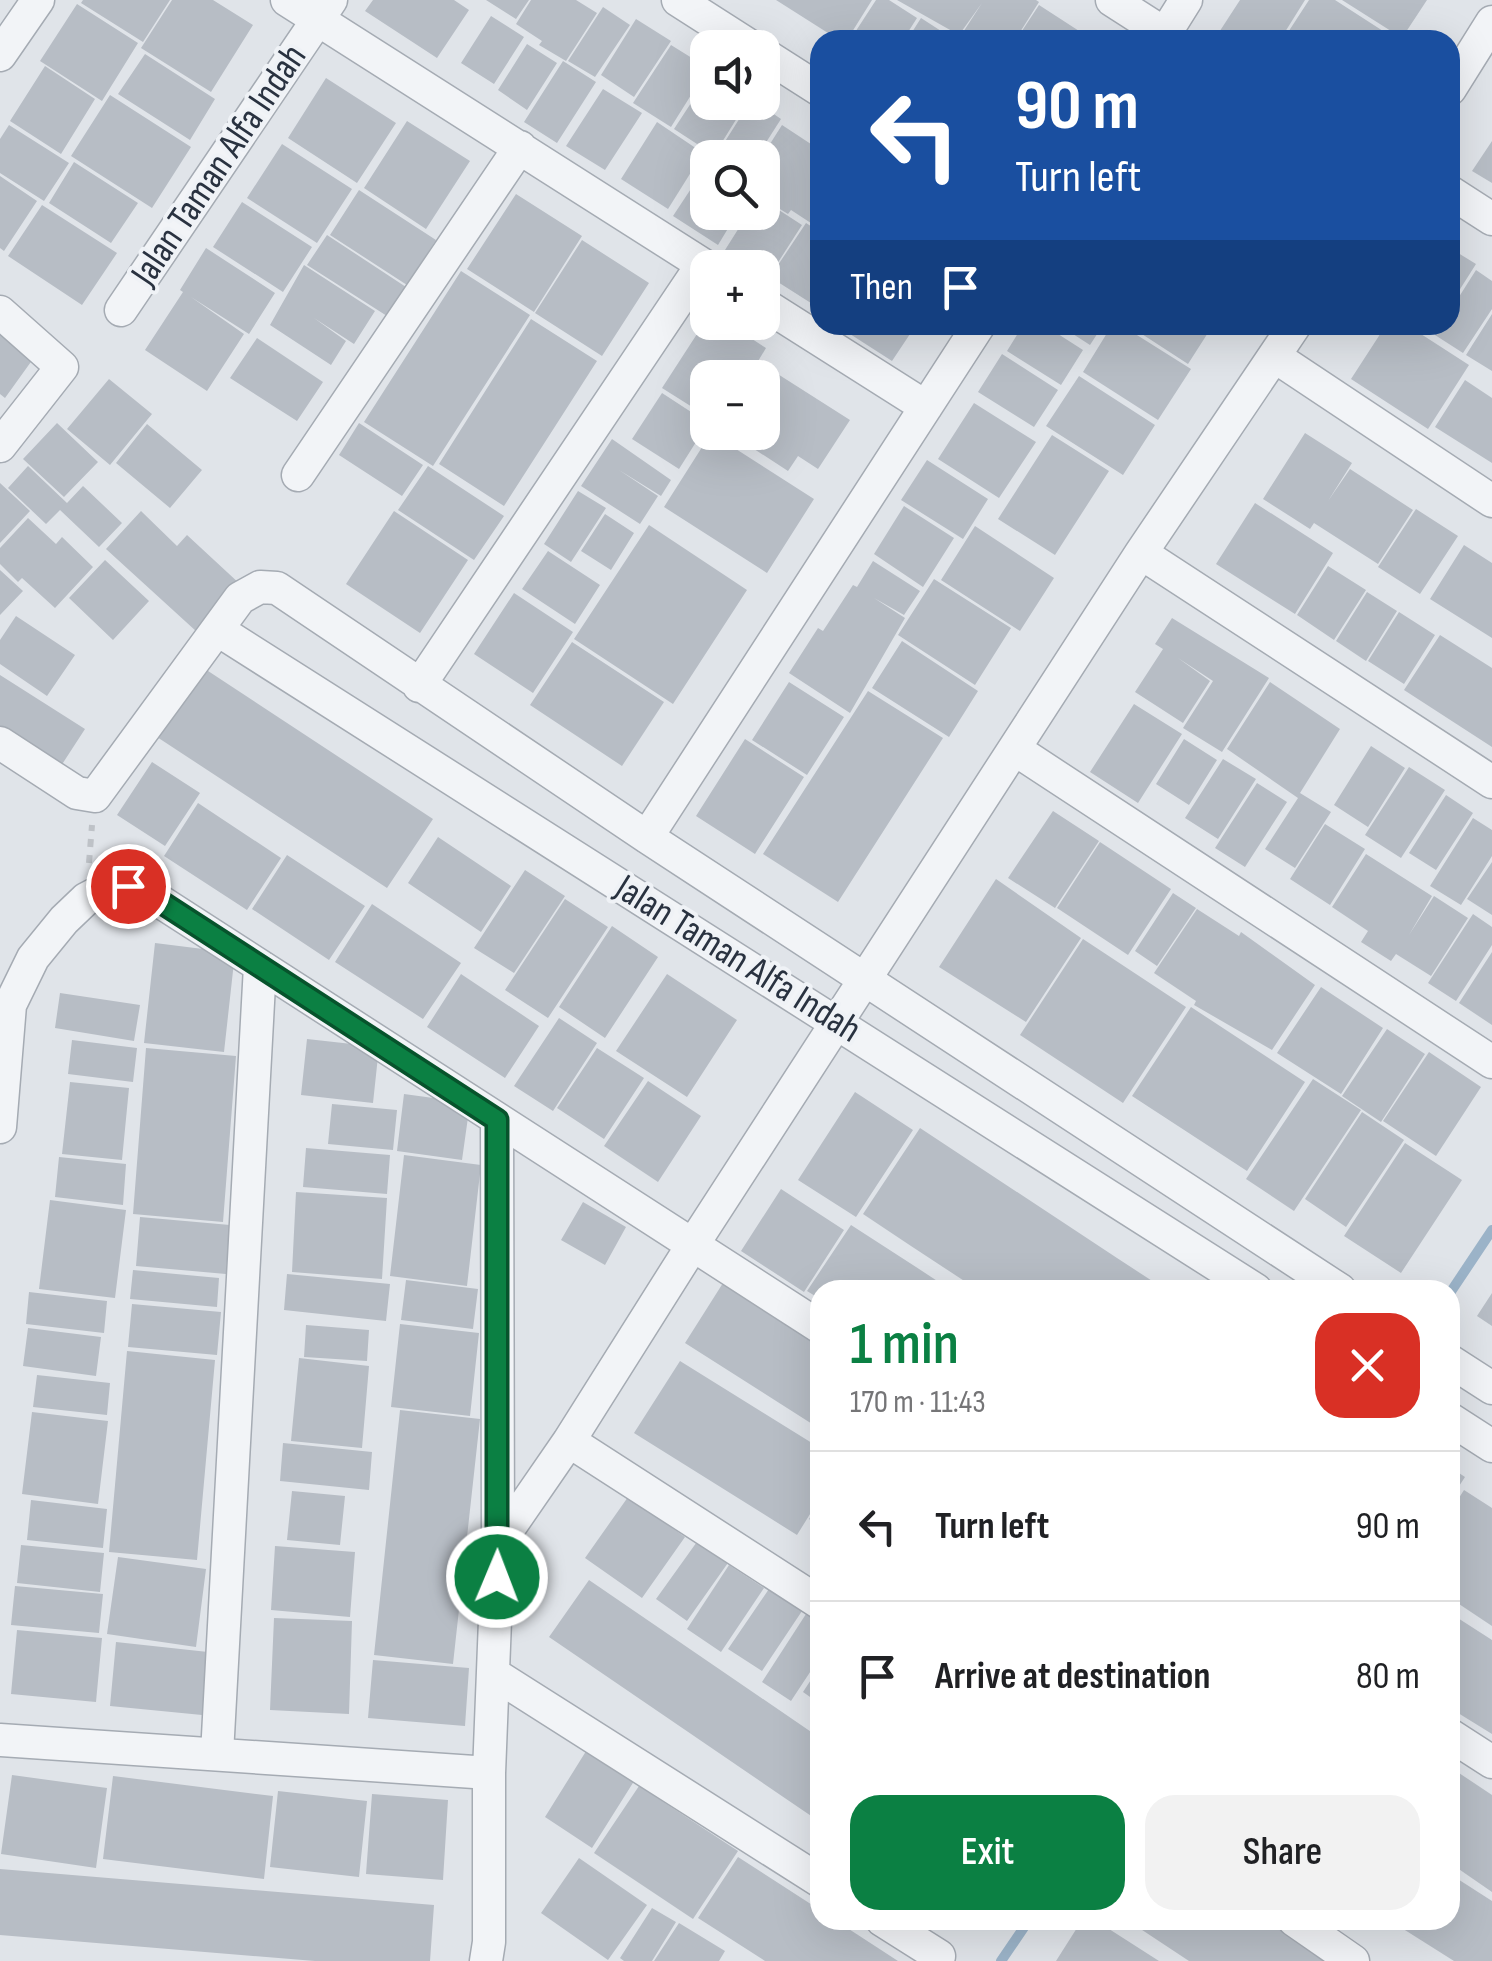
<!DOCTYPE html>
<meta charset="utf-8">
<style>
:root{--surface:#fff;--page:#f2f2f2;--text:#202124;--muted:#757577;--line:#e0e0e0;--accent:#0b8043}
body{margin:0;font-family:"Sofia Sans Condensed",sans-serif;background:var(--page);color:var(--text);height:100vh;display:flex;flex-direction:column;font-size:38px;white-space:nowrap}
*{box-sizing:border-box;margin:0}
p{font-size:32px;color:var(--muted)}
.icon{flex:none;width:55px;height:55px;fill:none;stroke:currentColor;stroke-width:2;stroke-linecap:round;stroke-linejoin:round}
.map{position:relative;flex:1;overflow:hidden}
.drawer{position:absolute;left:810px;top:1280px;width:650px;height:650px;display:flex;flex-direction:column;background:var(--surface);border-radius:30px;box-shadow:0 10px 40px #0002}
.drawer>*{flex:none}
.hud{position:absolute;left:810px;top:30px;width:650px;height:305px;border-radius:30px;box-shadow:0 10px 40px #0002;background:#1a4fa0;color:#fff;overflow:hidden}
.tools{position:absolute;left:690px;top:30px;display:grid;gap:20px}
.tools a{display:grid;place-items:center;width:90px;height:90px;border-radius:20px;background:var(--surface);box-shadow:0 10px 40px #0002;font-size:50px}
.pin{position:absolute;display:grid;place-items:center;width:85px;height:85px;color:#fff;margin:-42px;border:5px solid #fff;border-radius:50%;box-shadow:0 2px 10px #0007}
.me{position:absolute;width:110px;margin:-55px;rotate:1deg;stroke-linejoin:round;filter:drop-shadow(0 0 8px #0008)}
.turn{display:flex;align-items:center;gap:35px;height:210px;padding:0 40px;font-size:45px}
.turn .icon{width:130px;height:130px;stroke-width:2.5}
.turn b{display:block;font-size:70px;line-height:85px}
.then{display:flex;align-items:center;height:95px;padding:0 40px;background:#0003;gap:20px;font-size:38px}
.round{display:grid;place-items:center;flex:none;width:105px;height:105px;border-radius:30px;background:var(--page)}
.summary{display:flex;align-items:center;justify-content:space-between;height:170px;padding:0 40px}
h1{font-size:60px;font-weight:600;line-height:75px;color:var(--accent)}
.action{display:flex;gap:20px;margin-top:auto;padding:20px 40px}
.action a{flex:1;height:115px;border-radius:30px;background:var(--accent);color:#fff;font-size:40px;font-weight:600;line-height:115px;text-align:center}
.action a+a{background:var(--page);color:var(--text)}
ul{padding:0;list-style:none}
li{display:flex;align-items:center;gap:30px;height:150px;padding:0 40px;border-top:2px solid var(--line)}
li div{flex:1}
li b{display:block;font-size:38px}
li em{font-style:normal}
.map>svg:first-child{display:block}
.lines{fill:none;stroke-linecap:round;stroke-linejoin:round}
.stream{stroke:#9bb3c8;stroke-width:10}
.building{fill:#b7bdc5}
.minor-casing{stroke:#a5abb3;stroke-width:35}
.path{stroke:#bec2c7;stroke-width:6;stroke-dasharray:8 8;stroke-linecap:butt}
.minor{stroke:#f2f4f7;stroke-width:32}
.route-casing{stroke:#07532c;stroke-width:25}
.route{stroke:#0b8043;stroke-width:18}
.labels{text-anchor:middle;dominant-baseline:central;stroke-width:8;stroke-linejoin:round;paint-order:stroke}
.street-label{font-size:38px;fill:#293240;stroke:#eff2f6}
</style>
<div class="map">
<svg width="1492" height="1961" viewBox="0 0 1492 1961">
<rect width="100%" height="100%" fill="#e0e4e9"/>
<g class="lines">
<path class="stream" d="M1450 1293 1492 1230
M1001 1961 1029 1920"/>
</g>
<path class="building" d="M83 0H170L143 42 81 3Z
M172 0H213L253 25 211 92 141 48Z
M373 0H454L469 10 437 58 365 11Z
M486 0H529L516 19Z
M531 0H576L597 13 566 61 539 45 542 41 516 24Z
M776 0H872L847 40H839Z
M876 0H889L917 18 903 40H850Z
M897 0H1036L1039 2 1015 40H958L982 3 959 35Z
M1240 0H1305L1280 40H1214Z
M1309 0H1335L1397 40H1283Z
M1342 0H1427L1402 38Z
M77 4 138 43 102 101 40 61Z
M1039 5 1093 40H1016Z
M603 7 630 25 595 77 568 61Z
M491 16 524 37 494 84 461 63Z
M921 18 955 40H907Z
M636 19 671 41 634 97 601 75Z
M527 44 557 63 527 110 498 90Z
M671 45 708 68 671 127 633 103Z
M145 54 215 99 190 140 118 94Z
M563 61 596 82 557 143 524 122Z
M45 66 95 99 61 154 10 121Z
M708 77V102H747L714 155 674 129Z
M326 78 396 123 357 183 288 138Z
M603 89 642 113 605 170 566 146Z
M110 95 191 147 152 208 71 156Z
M750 102H756L781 119 756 158H722L717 154Z
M407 121 470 161 426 229 364 188Z
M657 122 703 153 668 209 621 179Z
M9 125 69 163 44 201 0 173V139Z
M782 125 820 150V229L791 210 788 214 762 198 761 158Z
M1492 141V183L1472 171Z
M282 144 352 189 317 243 247 198Z
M74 162 138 203 111 243 49 203Z
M708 163V212H738L718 245 673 216Z
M0 176 37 201 4 251 0 248Z
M359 190 436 240 407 285 330 235Z
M516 194 582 236 534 312 467 269Z
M762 199 802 225 768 278 762 275V268H751L725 250 749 212H762Z
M242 202 312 247 283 292 213 247Z
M42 205 117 253 82 305 8 256Z
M806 223 820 232V295L814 305 770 277Z
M327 235 406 287 387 316 307 265Z
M582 240 649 283 602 356 535 313Z
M206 248 275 293 249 334 191 297 244 334 207 391 145 350 183 292 180 290Z
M1450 248 1476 264 1450 305Z
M304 265 375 311 354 344 314 318 346 341 331 365 270 325Z
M1476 270 1492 281V309L1463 353 1435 335 1441 325H1450V311Z
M461 271 530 315 433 466 364 422Z
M1492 314V371L1466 355Z
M708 317V322H726L766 348 748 378H708V417L662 388Z
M531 319 597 361 504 506 439 464Z
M836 325H916L892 361Z
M1023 325H1044L1083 350 1061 385 1007 351Z
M1059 325H1103L1090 345Z
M1112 325H1121L1191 369 1158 420 1083 372Z
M1128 325H1213L1188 364Z
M1386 325H1407L1469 365 1428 429 1351 379Z
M0 334 33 359 5 398 0 394Z
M257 338 323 382 297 421 230 378Z
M1002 354 1058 390 1034 427 978 392Z
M762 364 850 420 818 469 798 456 788 471 728 432H762V378H753Z
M1079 376 1155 425 1123 475 1046 426Z
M109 379 152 414 110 465 67 429Z
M1465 380 1492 398V463L1435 427Z
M662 393 708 423 679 469 632 439Z
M974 403 1036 442 999 498 938 459Z
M57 423 98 462 64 497 23 459Z
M359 423 423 465 402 496 339 455Z
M147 424 202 470 170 508 116 463Z
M711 433 814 499 767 573 664 507Z
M1305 433 1352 463 1328 501 1350 469 1413 510 1378 564 1314 523 1310 529 1263 499Z
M1052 435 1109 471 1055 555 998 519Z
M612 439 671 480 661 496 619 470 658 496 640 524 581 486Z
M927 460 988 499 963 539 901 500Z
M28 466 67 503 83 486 122 523 99 547 60 510 46 524 8 488Z
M428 466 504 516 474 560 398 510Z
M0 483 30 511 0 543Z
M578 491 606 508 571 562 544 544Z
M1255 503 1333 553 1295 614 1216 564Z
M904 506 954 538 923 587 874 554Z
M1416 509 1458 536 1420 594 1378 567Z
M141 511 177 546 187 535 241 585 197 632 106 549Z
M394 511 468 560 420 633 346 584Z
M605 514 634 533 611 570 581 551Z
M28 518 56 544 62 537 93 567 55 608 22 578 18 582 0 564V548Z
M649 525 747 590 673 704 574 639Z
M975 526 1054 578 1020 631 941 580Z
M1464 545 1492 563V638L1430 599Z
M548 551 600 585 575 624 522 589Z
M105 560 149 601 113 640 69 598Z
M873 561 920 591 904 615 874 598 905 618 850 713 789 673 818 628 823 631 853 585 857 587Z
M1328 566 1366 590 1334 640 1297 615Z
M0 570 23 591 0 615Z
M934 579 1011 628 975 685 898 635Z
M1367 592 1397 611 1366 661 1336 641Z
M514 593 573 632 533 693 474 654Z
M1399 612 1435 635 1404 684 1368 661Z
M16 616 75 655 47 696 0 664V640Z
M1172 618 1269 678 1222 752 1183 728 1213 681 1178 658 1210 681 1183 723 1135 692 1163 649 1155 644Z
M1440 635 1492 668V747L1404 690Z
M902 641 978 691 949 737 872 688Z
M572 642 664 702 622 766 530 705Z
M202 667 433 819 387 888 157 737Z
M0 675 85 729 59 769 0 731Z
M789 682 844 717 807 775 752 740Z
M1270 682 1340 729 1300 793 1331 812 1295 868 1265 849 1298 798 1227 749Z
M868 691 943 738 838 902 763 854Z
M1134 704 1182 734 1138 803 1090 772Z
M745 739 804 777 755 854 696 816Z
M1184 739 1217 760 1189 805 1156 784Z
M1371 746 1405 768 1368 827 1334 805Z
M1223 759 1256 779 1218 839 1185 818Z
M152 762 200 793 165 846 117 815Z
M1409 767 1445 790 1401 858 1365 835Z
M1257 783 1287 802 1245 867 1215 848Z
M1446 795 1473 813 1436 870 1409 853Z
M198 803 281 858 247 910 164 856Z
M1053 811 1099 841 1055 908 1008 878Z
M1473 818 1492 830V856L1461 905 1430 886Z
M1325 824 1365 849 1330 905 1290 879Z
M438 837 511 886 481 932 408 883Z
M1100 842 1171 889 1128 955 1057 908Z
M1366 854 1432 896 1409 935 1434 896 1468 918 1431 976 1396 954 1391 961 1361 942 1368 931 1332 907Z
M287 855 365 906 329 960 252 909Z
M1492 862V915L1467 899Z
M525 870 565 896 514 973 474 948Z
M996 879 1081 938 1026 1022 939 967Z
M1173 893 1196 908 1157 966 1135 951Z
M565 899 608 927 548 1018 505 990Z
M372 904 461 963 423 1019 335 962Z
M1197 909 1239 936 1241 932 1315 985 1272 1050 1194 1005 1196 1001 1154 973Z
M1473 914 1492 927V945L1456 1001 1428 983Z
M612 926 658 957 605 1038 559 1007Z
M1083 939 1186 1007 1123 1103 1020 1035Z
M155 943 235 953 224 1052 144 1043Z
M1492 952V1025L1459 1003Z
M461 974 539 1026 505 1078 427 1027Z
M667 974 737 1020 687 1097 616 1051Z
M1321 987 1383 1028 1341 1094 1277 1053Z
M60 993 140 1005 134 1041 55 1028Z
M1191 1007 1305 1082 1247 1171 1132 1096Z
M559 1018 597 1043 553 1111 514 1086Z
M1387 1029 1425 1054 1381 1122 1342 1096Z
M307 1039 379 1047 373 1103 301 1095Z
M72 1040 137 1048 133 1082 68 1074Z
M146 1048 236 1056 223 1222 133 1214Z
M597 1048 644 1078 604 1139 557 1108Z
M1429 1052 1481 1087 1436 1156 1383 1121Z
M1313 1079 1361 1110 1294 1211 1246 1179Z
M648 1081 701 1116 658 1182 604 1146Z
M70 1082 129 1088 122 1160 62 1154Z
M855 1092 913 1130 856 1217 798 1180Z
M404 1094 470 1103 462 1160 397 1151Z
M332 1104 397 1110 393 1150 328 1144Z
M1362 1112 1404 1140 1346 1227 1305 1199Z
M920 1128 1117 1258 1166 1290H978L911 1246 863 1214Z
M1405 1143 1462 1180 1401 1273 1344 1236Z
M306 1148 390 1155 387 1194 303 1187Z
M404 1155 481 1165 467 1286 390 1276Z
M59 1157 126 1164 123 1205 55 1197Z
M781 1189 844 1230 804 1292 741 1251Z
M296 1192 387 1198 382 1279 292 1272Z
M50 1200 126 1210 115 1298 39 1289Z
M583 1202 626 1227 605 1265 561 1240Z
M140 1217 230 1225 226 1274 136 1266Z
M851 1225 916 1267 951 1290H820V1299L807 1291Z
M133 1270 219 1278 217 1307 130 1299Z
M287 1274 390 1284 386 1321 284 1310Z
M406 1280 478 1289 473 1329 401 1320Z
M723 1283 820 1345V1429L685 1343Z
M29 1292 107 1301 104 1333 26 1324Z
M1492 1293V1326L1477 1316Z
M132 1304 221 1312 217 1355 128 1347Z
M400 1324 479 1333 470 1416 391 1407Z
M306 1325 369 1330 367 1361 304 1357Z
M28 1328 101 1337 96 1376 23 1366Z
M127 1351 215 1360 197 1560 109 1552Z
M299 1358 369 1366 362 1448 291 1441Z
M680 1361 820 1448V1498L797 1535 634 1433Z
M37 1375 110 1383 107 1415 33 1407Z
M400 1410 480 1419 453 1664 374 1655Z
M32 1412 108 1421 98 1504 22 1494Z
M283 1443 372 1452 369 1490 280 1481Z
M1450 1467 1465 1477 1450 1500Z
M1464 1490 1492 1508V1626L1450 1598V1512Z
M292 1491 345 1496 340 1545 287 1540Z
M628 1497 685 1537 642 1598 585 1558Z
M31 1500 107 1509 103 1548 27 1540Z
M820 1503V1527L809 1519Z
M699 1539 730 1560 687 1621 656 1599Z
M21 1545 104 1553 100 1592 17 1583Z
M275 1546 355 1552 350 1617 271 1610Z
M118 1557 206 1569 196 1647 107 1634Z
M729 1565 764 1588 721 1652 687 1629Z
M589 1580 820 1738V1822L549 1637Z
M773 1583 806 1605 762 1671 728 1649Z
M15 1586 103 1594 99 1633 11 1625Z
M1450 1613 1492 1640V1734L1450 1708Z
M806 1614 820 1623V1657L791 1701 762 1682Z
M274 1618 352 1621 349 1714 270 1710Z
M17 1630 102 1638 96 1702 11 1694Z
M116 1642 208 1652 202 1715 110 1706Z
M373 1660 469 1668 465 1726 368 1718Z
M820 1666V1704L803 1692Z
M588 1748 636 1778 592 1848 545 1817Z
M1450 1767 1492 1795V1892L1450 1863Z
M12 1775 107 1788 96 1868 1 1854Z
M113 1776 273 1796 264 1879 103 1859Z
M639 1786 738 1851 693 1919 594 1853Z
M278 1791 367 1801 359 1877 270 1867Z
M372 1794 448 1800 443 1880 366 1874Z
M738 1857 820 1910V1920H835L898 1961H765L698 1918Z
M579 1858 647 1905 608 1960 541 1913Z
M0 1869 434 1905 430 1961H315L0 1935Z
M1450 1874 1492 1901V1961H1454L1389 1920H1450Z
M652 1908 676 1922 652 1961H624L620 1958Z
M1082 1920H1095L1159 1961H1056Z
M1127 1920H1265L1327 1961H1189Z
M679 1923 725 1951 719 1961H654Z"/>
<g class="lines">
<defs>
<path id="minor" d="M287 0 708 268
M678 0 753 48
M1112 0 1165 34
M1161 40 1186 0
M762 53 820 90
M0 55 38 0
M1450 89 1492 22
M1450 192 1492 219
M762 303 926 407
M121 310 331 0
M0 312 62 367 0 446
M1274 356 1492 501
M298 475 520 147
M1141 553 1492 782
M218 630 1256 1290
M419 686 702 265
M0 743 77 793 95 796 240 598 260 587 277 588 647 837 1340 1290
M1016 750 1492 1062
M647 837 979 325
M0 1127 10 1005 33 958 64 920 86 899 109 887 128 886 147 893 820 1327
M1450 1361 1492 1388
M1450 1419 1492 1446
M569 1441 820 1603
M498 1544 569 1441 692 1246 1141 553 1295 325
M494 1674 820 1881
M1450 1735 1492 1762
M0 1740 489 1773
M217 1754 260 966
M882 1920 939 1956
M1294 1920 1353 1961
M486 1961 489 1942V1773L498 1544 497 1120"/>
</defs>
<use href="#minor" class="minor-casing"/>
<path class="path" d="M89 863 92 825"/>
<use href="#minor" class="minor"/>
</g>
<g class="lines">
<defs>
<path id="route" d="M128 886 147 893 497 1120V1577"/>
</defs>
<use href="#route" class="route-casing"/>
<use href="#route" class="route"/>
</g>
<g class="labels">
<g class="street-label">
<text transform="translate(219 165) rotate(-56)">Jalan Taman Alfa Indah</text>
<text transform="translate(738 959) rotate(32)">Jalan Taman Alfa Indah</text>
</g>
</g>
</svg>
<div class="tools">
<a><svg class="icon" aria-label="sound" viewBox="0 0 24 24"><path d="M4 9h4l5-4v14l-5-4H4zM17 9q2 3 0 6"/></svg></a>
<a><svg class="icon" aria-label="search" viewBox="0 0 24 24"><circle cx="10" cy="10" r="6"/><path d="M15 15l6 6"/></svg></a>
<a>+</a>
<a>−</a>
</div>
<div class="pin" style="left:128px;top:886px;background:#d93025"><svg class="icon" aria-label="arrive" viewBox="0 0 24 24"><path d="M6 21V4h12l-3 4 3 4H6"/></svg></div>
<svg class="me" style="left:497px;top:1577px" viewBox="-20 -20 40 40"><circle r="17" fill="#0b8043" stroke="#fff" stroke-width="3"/><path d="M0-11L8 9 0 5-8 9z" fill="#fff"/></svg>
<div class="hud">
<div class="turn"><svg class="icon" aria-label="left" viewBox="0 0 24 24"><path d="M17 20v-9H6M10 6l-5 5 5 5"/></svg><div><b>90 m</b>Turn left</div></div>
<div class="then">Then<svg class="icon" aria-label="arrive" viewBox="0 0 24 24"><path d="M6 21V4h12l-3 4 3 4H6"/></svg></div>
</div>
<section class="drawer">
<div class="summary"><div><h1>1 min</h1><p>170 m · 11:43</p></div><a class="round" style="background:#d93025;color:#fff"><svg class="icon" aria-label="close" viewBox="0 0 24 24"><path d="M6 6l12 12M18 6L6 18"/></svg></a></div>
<ul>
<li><svg class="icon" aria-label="left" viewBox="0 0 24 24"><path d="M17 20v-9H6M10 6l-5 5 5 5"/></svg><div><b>Turn left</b></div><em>90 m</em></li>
<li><svg class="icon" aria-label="arrive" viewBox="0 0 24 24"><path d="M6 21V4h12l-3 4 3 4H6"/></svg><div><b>Arrive at destination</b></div><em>80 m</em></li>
</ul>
<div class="action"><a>Exit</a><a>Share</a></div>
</section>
</div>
